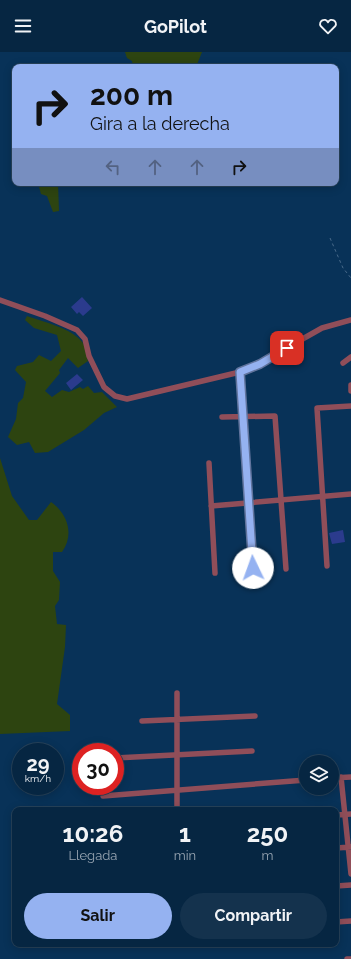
<!DOCTYPE html>
<html lang="es">
<style>
:root{--surface:#062642;--page:#14324d;--text:#f1f3f6;--muted:#98a5b2;--line:#27435b;--accent:#95b2f1}
body{margin:0;font-family:Raleway,sans-serif;background:var(--page);color:var(--text);height:100vh;display:flex;flex-direction:column;font-size:15px;white-space:nowrap}
*{box-sizing:border-box;margin:0}
p{font-size:13px;color:var(--muted)}
.icon{flex:none;width:22px;height:22px;fill:none;stroke:currentColor;stroke-width:2;stroke-linecap:round;stroke-linejoin:round}
.map{position:relative;flex:1;overflow:hidden}
.drawer{position:absolute;left:12px;top:755px;width:327px;height:140px;display:flex;flex-direction:column;background:var(--surface);border-radius:8px;box-shadow:0 2px 10px #0003,0 0 0 1px var(--line)}
.drawer>*{flex:none}
.guide{position:absolute;left:12px;top:12px;width:327px;height:122px;border-radius:8px;box-shadow:0 2px 10px #0003,0 0 0 1px var(--line);background:#95b2f1;color:#111;overflow:hidden}
.buttons{position:absolute;left:299px;top:703px;display:grid;gap:8px}
.buttons a{display:grid;place-items:center;width:40px;height:40px;border-radius:50%;background:var(--surface);box-shadow:0 2px 10px #0003,0 0 0 1px var(--line);font-size:20px}
.speed{position:absolute;left:12px;top:691px;display:flex;gap:8px;font-size:20px;font-weight:700;text-align:center}
.speed>*{display:grid;place-content:center;width:52px;height:52px;border-radius:50%;background:var(--surface);box-shadow:0 2px 10px #0003,0 0 0 1px var(--line);line-height:1}
.speed small{font-size:10px;font-weight:400}
.speed .limit{border:6px solid #d22;background:#fff;color:#111}
.pin{position:absolute;display:grid;place-items:center;width:34px;height:34px;color:#fff;margin:-17px;border-radius:8px;box-shadow:0 2px 6px #0006}
.me{position:absolute;width:44px;margin:-22px;rotate:357deg;stroke-linejoin:round;filter:drop-shadow(0 0 3px #0008)}
.turn{display:flex;align-items:center;gap:14px;height:84px;padding:0 12px;font-size:18px}
.turn .icon{width:52px;height:52px;stroke-width:2.5}
.turn b{display:block;font-size:28px;line-height:34px}
.lanes{display:flex;align-items:center;height:38px;padding:0 12px;background:#0003;justify-content:center;gap:20px;direction:ltr}
.lanes .off{opacity:.35}
.eta{display:flex;justify-content:space-evenly;align-items:center;height:68px;text-align:center}
.eta b{font-size:24px;font-weight:700;line-height:28px}
.primary-button{display:flex;gap:8px;margin-top:auto;padding:8px 12px}
.primary-button a{flex:1;height:46px;border-radius:24px;background:var(--accent);color:#111;font-size:16px;font-weight:700;line-height:46px;text-align:center}
.primary-button a+a{background:var(--page);color:var(--text)}
header{display:flex;justify-content:space-between;align-items:center;height:52px;padding:0 12px;background:var(--surface);font-size:18px;font-weight:700}
.map>svg:first-child{display:block}
.green{fill:#2d4410}
.building{fill:#2b3b8d}
.lines{fill:none;stroke-linecap:round;stroke-linejoin:round}
.path{stroke:#486a8a;stroke-width:1;stroke-dasharray:3 3;stroke-linecap:butt}
.minor{stroke:#904e59;stroke-width:5.5}
.route-casing{stroke:#61749d;stroke-width:10}
.route{stroke:#95b2f1;stroke-width:7}
</style>
<header><svg class="icon" aria-label="menu" viewBox="0 0 24 24"><path d="M4 6h16M4 12h16M4 18h16"/></svg>GoPilot<svg class="icon" aria-label="heart" viewBox="0 0 24 24"><path d="M12 20l-8-8c-3-5 5-10 8-4 3-6 11-1 8 4z"/></svg></header>
<div class="map">
<svg width="351" height="907" viewBox="0 0 351 907">
<rect width="100%" height="100%" fill="#083258"/>
<path class="green" d="M125 0H202L196 15H133L132 9 127 6Z
M41 131H58L59 159 53 160 47 144 41 142 39 135Z
M27 264C44 270 72 276 83 291 86 296 87 304 88 309L78 316 68 306 59 318 60 321 45 339 52 345 62 338 69 340 80 335 83 337 88 334 94 341 102 340 117 355 104 361 84 378 48 400 35 401 29 390 17 393 8 385 16 367 18 351 23 346 26 330 15 318 17 314 33 310 39 303 51 309 61 299 57 283 34 276 25 268Z
M0 406 12 444 29 468H37L51 450C67 461 75 482 62 500H53V519L60 530 59 548 55 554 57 572 66 573 65 595 57 652 70 663V679L0 682Z"/>
<path class="building" d="M82 245 92 256 83 264 79 260 77 262 71 255Z
M77 322 83 328 71 338 66 331Z
M343 478 345 490 332 492 329 481Z"/>
<g class="lines">
<path class="path" d="M330 186 343 216 351 226"/>
<path class="minor" d="M0 248 45 264 77 278 85 287 89 304 104 335 115 344 127 347 240 320 260 311 322 276 351 268
M343 311 351 305
M240 320 253 516
M351 333V339
M222 365 275 364 286 517
M209 411 215 521
M211 454 351 442
M327 514 317 356 351 354
M177 641V758
M142 669 255 664
M115 706 252 699
M341 725 351 822
M332 726 351 725
M103 744 306 728
M336 763 351 762
M336 796 351 795
M336 834 351 833
M336 870 351 869
M347 907H351"/>
</g>
<g class="lines">
<defs>
<path id="route" d="M253 516 240 320 260 312 287 296"/>
</defs>
<use href="#route" class="route-casing"/>
<use href="#route" class="route"/>
</g>
</svg>
<div class="buttons">
<a><svg class="icon" aria-label="layers" viewBox="0 0 24 24"><path d="M12 4l9 5-9 5-9-5zM3 14l9 5 9-5"/></svg></a>
</div>
<div class="speed"><div>29<small>km/h</small></div><div class="limit">30</div></div>
<div class="pin" style="left:287px;top:296px;background:#d93025"><svg class="icon" aria-label="arrive" viewBox="0 0 24 24"><path d="M6 21V4h12l-3 4 3 4H6"/></svg></div>
<svg class="me" style="left:253px;top:516px" viewBox="-20 -20 40 40"><circle r="19" fill="#fff"/><path d="M0-13L10 11 0 6-10 11z" fill="#95b2f1"/></svg>
<div class="guide">
<div class="turn"><svg class="icon" aria-label="right" viewBox="0 0 24 24"><path d="M7 20v-9h11M14 6l5 5-5 5"/></svg><div><b>200 m</b>Gira a la derecha</div></div>
<div class="lanes"><svg class="icon off" aria-label="left" viewBox="0 0 24 24"><path d="M17 20v-9H6M10 6l-5 5 5 5"/></svg><svg class="icon off" aria-label="ahead" viewBox="0 0 24 24"><path d="M12 20V5M6 11l6-6 6 6"/></svg><svg class="icon off" aria-label="ahead" viewBox="0 0 24 24"><path d="M12 20V5M6 11l6-6 6 6"/></svg><svg class="icon" aria-label="right" viewBox="0 0 24 24"><path d="M7 20v-9h11M14 6l5 5-5 5"/></svg></div>
</div>
<section class="drawer">
<div class="eta">
<div><b>10:26</b><p>Llegada</p></div>
<div><b>1</b><p>min</p></div>
<div><b>250</b><p>m</p></div>
</div>
<div class="primary-button"><a>Salir</a><a>Compartir</a></div>
</section>
</div>
